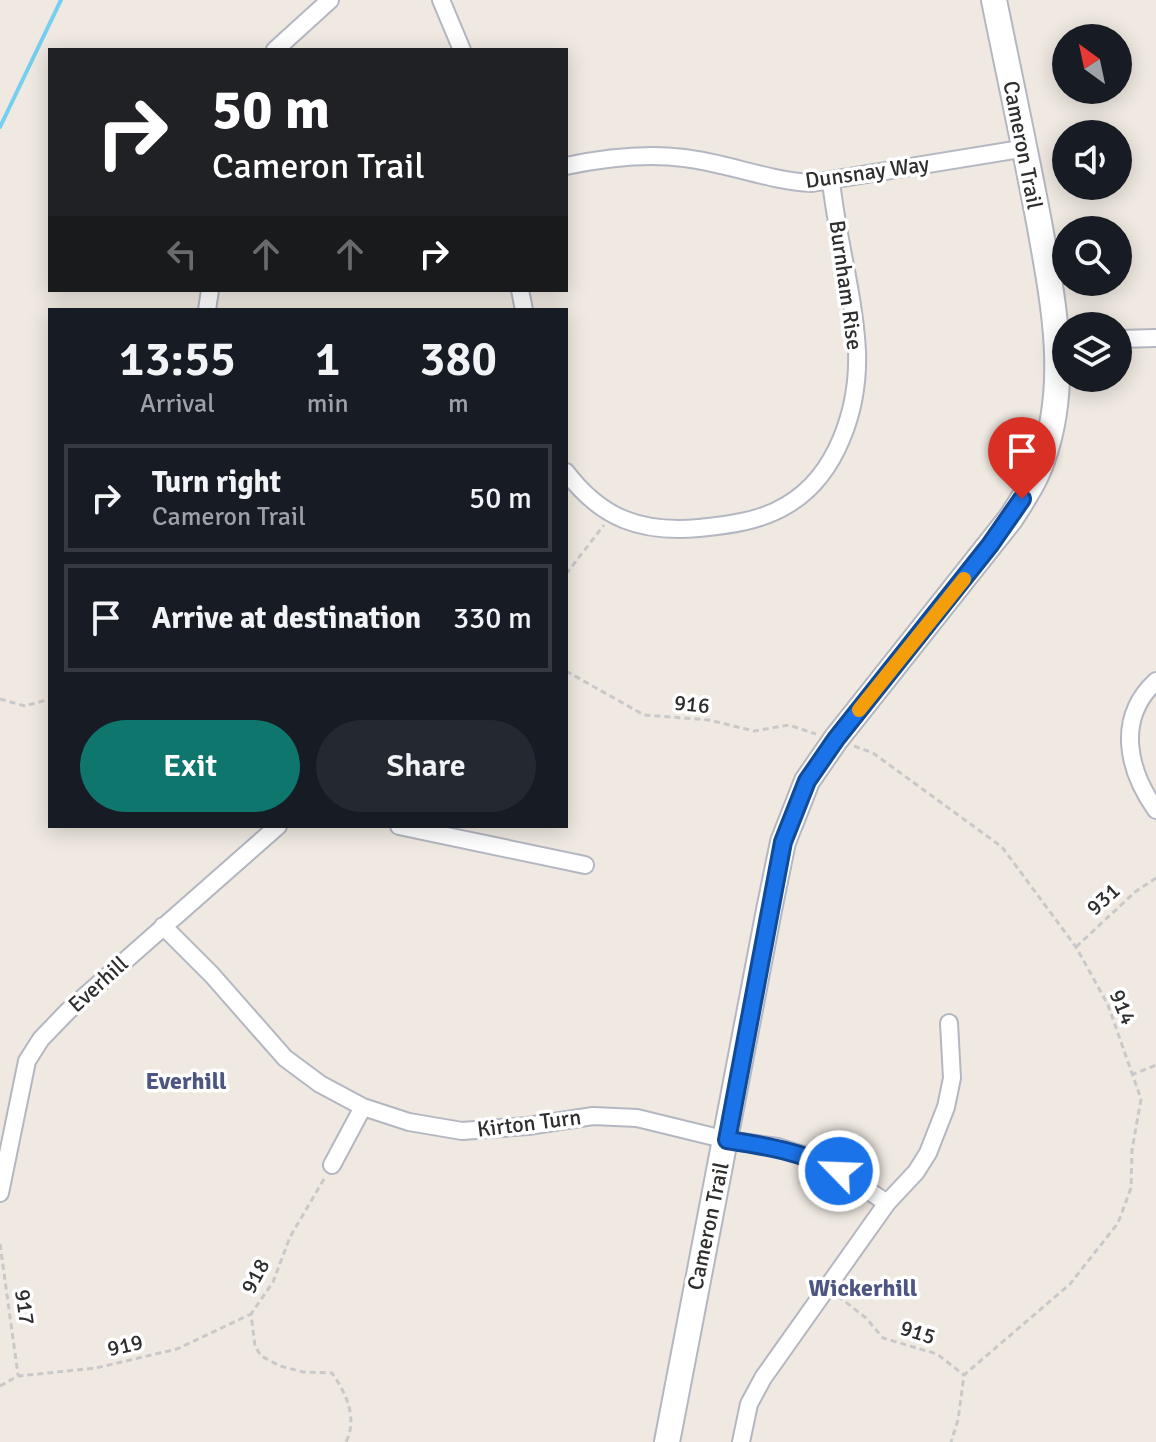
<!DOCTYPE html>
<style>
:root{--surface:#171b24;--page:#242831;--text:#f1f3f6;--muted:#9ea1a6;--line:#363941;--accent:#0f766e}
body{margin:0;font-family:Signika,sans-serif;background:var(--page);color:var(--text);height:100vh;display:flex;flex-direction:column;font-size:30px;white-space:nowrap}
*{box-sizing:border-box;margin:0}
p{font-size:26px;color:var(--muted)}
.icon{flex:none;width:44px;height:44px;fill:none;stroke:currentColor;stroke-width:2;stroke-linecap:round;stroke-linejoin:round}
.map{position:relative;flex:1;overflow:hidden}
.drawer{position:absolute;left:48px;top:308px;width:520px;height:520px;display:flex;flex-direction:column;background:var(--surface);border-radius:0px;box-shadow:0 4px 20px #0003}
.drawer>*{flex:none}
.top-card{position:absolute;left:48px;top:48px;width:520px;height:244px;border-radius:0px;box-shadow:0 4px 20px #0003;background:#202124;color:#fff;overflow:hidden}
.needle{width:52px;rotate:327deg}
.fabs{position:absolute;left:1052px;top:24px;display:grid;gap:16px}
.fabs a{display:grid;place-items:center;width:80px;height:80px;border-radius:50%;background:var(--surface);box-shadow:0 4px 20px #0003;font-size:40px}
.pin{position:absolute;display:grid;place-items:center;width:68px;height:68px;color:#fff;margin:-82px -34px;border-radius:50% 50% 50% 0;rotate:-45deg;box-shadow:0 0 8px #0007}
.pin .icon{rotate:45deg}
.me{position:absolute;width:88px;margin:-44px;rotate:294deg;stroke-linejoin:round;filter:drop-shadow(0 0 6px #0008)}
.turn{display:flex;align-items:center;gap:28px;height:168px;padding:0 32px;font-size:36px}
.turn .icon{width:104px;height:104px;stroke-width:2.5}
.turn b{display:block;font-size:56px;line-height:68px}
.lanes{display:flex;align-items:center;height:76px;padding:0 32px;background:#0003;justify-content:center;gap:40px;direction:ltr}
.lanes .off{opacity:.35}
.eta{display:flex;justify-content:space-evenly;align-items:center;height:136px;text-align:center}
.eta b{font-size:48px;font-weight:600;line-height:56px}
.action{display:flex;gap:16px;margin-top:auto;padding:16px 32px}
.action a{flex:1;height:92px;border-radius:48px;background:var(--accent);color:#fff;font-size:32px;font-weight:600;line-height:92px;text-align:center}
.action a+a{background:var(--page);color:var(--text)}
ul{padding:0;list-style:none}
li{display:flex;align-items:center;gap:24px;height:108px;margin:0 16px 12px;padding:0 16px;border:4px solid var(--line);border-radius:0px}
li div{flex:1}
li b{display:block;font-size:30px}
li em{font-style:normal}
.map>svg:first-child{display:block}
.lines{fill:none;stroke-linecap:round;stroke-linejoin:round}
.stream{stroke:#75cff0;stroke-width:4}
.street-casing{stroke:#b4b7c1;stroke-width:20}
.secondary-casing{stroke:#b4b7c1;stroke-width:28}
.path{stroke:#c9c9c9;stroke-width:3;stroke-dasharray:6 4;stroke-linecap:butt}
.street{stroke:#fff;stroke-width:16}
.secondary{stroke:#fff;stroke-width:24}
.route-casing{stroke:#114b97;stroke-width:20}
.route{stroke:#1a73e8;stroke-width:14}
.slow{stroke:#f59e0b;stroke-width:14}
.labels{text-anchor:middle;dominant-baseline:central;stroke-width:7;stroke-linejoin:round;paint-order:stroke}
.street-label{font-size:22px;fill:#2e2e2e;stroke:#fff}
.neighbourhood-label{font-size:24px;font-weight:bold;fill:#4d5680;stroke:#fff}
</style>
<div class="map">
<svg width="1156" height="1442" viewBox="0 0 1156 1442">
<rect width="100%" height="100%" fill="#efe9e1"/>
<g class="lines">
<path class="stream" d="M0 127 61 0"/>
<defs>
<path id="street" d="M441 0 462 50
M275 50 330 0
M566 166C604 158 645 153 684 158 728 163 768 181 812 183L1026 148
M520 290 524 310
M207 310 210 290
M1118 339 1156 338
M566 472C602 519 641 533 699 528 729 525 761 521 787 505 838 475 859 407 857 351 854 294 837 238 831 181
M1156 681C1116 718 1127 769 1156 810
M399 826 585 865
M163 926 212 975 285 1058 320 1084 363 1107 409 1122 462 1131 528 1126 593 1116 637 1118 727 1140 778 1147 813 1158 839 1171 887 1203
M332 1165 363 1107
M0 1193 27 1061 41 1039 68 1011 278 826
M741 1442 749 1404 763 1378 887 1203 916 1172 928 1153 946 1107 952 1078 949 1023"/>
<path id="secondary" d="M667 1442 769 910 783 842 807 781 836 739 1011 518C1023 499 1036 480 1043 458 1070 381 1053 300 1039 222 1025 148 1009 74 994 0"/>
</defs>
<use href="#street" class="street-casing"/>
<use href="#secondary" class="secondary-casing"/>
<path class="path" d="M566 574 604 525
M566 671 644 715 709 720 754 731 789 725 816 734
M0 699 25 706 50 699
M854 746 873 753 1002 847 1076 947 1108 1005 1141 1099 1132 1150 1131 1188 1118 1223 1070 1284 964 1375 958 1420 951 1442
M1076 947 1135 892 1156 878
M1131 1075 1156 1065
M324 1179 290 1237 273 1282 251 1314 255 1346 261 1356 280 1366 303 1372 332 1373C346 1393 358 1418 346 1442
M0 1244 18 1375
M838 1296 866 1318 883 1338 937 1354 964 1375
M0 1386 18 1376 96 1368 177 1349 251 1314"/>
<use href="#street" class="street"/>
<use href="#secondary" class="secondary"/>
</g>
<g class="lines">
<defs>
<path id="route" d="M839 1171C802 1152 767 1146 727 1140L783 842 807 781 836 739 990 545 1022 499"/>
</defs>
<use href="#route" class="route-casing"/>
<use href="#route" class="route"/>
<path class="slow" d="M859 710 964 579"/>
</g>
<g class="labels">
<g class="street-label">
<text transform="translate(1023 145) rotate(79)">Cameron Trail</text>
<text transform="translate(867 172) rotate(-8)">Dunsnay Way</text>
<text transform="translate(846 285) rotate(82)">Burnham Rise</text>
<text transform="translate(692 704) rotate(6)">916</text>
<text transform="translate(1103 899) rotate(-42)">931</text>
<text transform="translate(98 984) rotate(-42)">Everhill</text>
<text transform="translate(1123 1007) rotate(67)">914</text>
<text transform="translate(529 1123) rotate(-7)">Kirton Turn</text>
<text transform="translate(708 1226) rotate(-78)">Cameron Trail</text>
<text transform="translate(255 1276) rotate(-62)">918</text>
<text transform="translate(25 1307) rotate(82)">917</text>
<text transform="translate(918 1332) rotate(18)">915</text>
<text transform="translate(125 1345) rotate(-13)">919</text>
</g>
<g class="neighbourhood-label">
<text x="186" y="1081">Everhill</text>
<text x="863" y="1288">Wickerhill</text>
</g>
</g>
</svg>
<div class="fabs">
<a><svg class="needle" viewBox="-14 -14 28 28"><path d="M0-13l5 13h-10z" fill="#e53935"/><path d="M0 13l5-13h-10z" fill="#9ea1a6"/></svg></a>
<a><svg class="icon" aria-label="sound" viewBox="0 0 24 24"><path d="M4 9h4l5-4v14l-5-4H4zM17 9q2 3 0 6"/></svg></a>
<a><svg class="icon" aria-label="search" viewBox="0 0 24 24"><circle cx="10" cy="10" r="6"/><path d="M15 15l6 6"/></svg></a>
<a><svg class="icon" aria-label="layers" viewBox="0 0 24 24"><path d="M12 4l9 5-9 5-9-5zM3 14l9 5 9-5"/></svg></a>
</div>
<div class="pin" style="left:1022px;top:499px;background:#d93025"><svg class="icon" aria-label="arrive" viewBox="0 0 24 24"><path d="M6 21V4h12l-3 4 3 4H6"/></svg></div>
<svg class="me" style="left:839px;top:1171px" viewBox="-20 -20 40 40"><circle r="17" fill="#1a73e8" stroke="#fff" stroke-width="3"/><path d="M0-11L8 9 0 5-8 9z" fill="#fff"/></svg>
<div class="top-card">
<div class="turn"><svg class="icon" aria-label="right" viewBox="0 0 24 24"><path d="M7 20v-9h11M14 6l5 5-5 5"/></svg><div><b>50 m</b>Cameron Trail</div></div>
<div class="lanes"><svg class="icon off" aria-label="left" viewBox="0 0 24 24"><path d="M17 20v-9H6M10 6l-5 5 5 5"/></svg><svg class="icon off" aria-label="ahead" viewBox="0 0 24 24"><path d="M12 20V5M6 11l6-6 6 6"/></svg><svg class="icon off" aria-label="ahead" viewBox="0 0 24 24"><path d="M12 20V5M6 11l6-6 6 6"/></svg><svg class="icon" aria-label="right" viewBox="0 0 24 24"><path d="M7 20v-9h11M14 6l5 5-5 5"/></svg></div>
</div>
<section class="drawer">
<div class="eta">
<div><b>13:55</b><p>Arrival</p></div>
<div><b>1</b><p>min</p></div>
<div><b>380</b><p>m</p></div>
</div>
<ul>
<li><svg class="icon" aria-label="right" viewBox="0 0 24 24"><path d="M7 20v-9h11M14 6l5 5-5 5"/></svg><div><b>Turn right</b><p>Cameron Trail</p></div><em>50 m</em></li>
<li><svg class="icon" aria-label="arrive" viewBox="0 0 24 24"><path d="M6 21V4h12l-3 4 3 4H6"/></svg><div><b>Arrive at destination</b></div><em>330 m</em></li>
</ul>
<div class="action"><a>Exit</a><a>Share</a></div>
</section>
</div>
